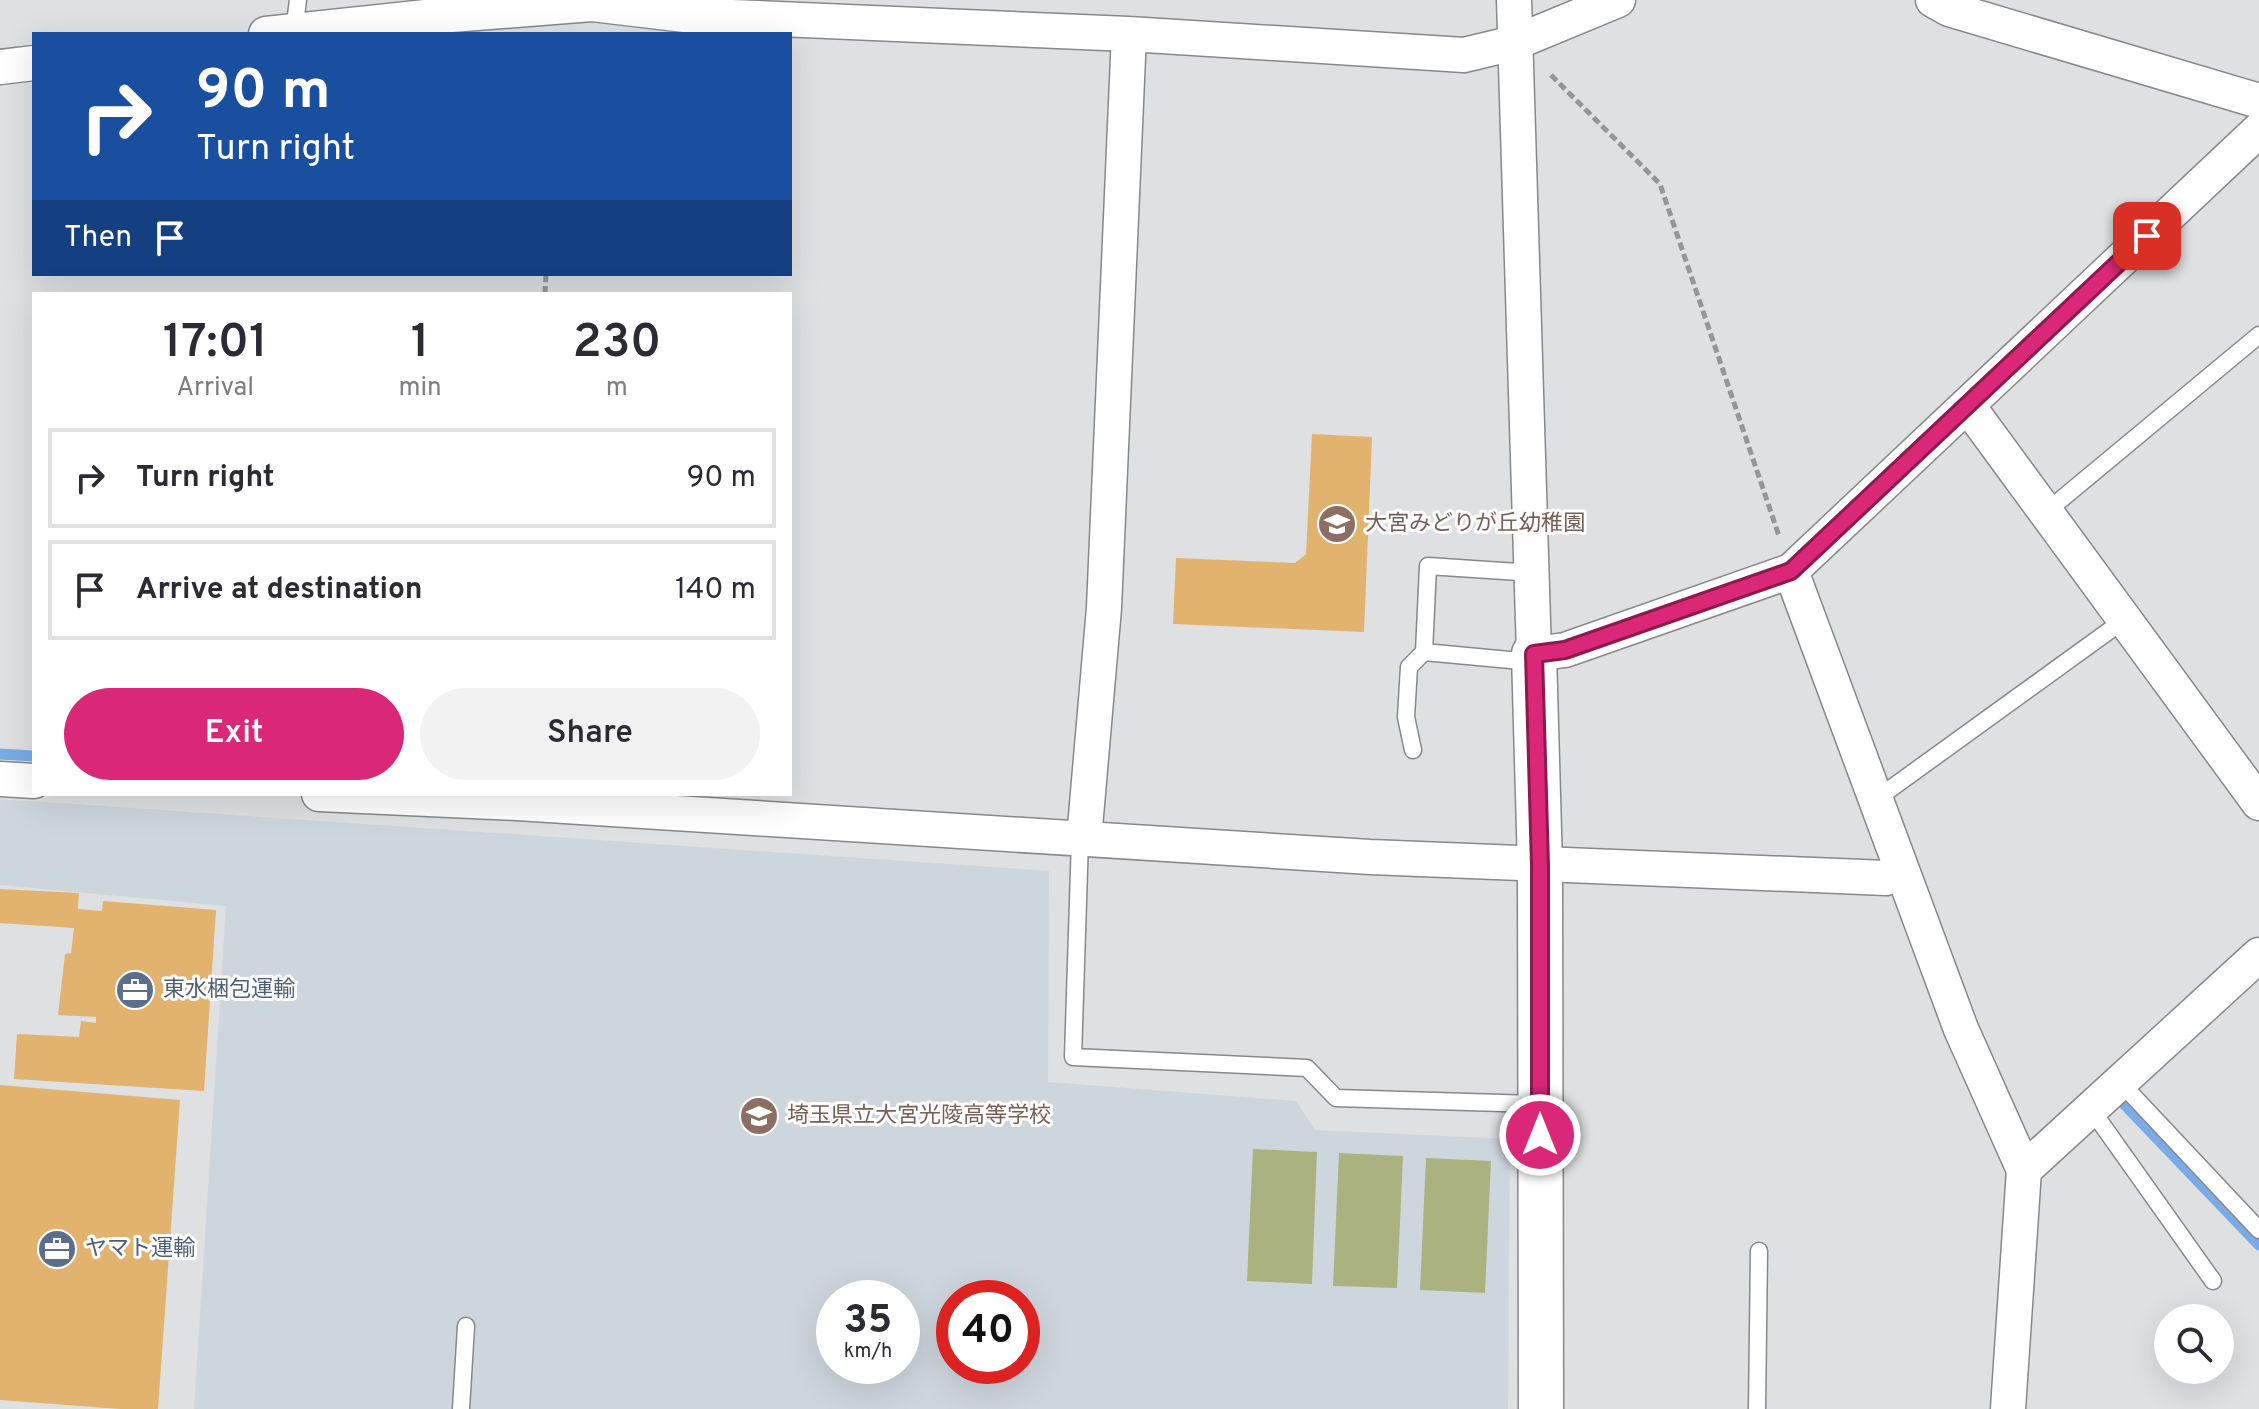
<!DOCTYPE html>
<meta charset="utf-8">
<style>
:root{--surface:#fff;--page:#f2f2f3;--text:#2b2b33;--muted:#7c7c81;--line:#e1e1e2;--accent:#db2777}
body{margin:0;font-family:Overpass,"Noto Sans JP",sans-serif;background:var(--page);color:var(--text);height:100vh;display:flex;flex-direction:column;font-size:30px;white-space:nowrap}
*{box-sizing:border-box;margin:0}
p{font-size:26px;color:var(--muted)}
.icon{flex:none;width:44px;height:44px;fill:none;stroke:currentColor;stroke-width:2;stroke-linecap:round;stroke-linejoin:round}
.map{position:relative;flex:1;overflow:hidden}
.side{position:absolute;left:32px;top:292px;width:760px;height:504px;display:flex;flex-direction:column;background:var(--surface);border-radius:0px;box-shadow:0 8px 32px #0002}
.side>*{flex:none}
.hud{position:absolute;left:32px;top:32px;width:760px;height:244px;border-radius:0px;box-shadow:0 8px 32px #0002;background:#1a4fa0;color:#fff;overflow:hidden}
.controls{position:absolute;left:2154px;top:1304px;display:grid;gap:16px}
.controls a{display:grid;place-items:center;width:80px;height:80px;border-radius:50%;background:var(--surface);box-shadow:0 8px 32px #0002;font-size:40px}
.speed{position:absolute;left:816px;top:1280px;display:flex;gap:16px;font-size:40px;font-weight:700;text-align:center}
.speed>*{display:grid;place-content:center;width:104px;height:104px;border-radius:50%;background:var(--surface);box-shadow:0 8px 32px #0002;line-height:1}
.speed small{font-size:20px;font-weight:400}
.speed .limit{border:12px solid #d22;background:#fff;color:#111}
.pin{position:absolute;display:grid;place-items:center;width:68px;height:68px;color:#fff;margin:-34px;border-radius:16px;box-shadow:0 4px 12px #0006}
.me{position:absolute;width:88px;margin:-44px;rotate:0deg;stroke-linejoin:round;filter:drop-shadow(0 0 6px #0008)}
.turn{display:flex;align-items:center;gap:28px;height:168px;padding:0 32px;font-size:36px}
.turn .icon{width:104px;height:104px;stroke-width:2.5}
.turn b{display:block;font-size:56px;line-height:68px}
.then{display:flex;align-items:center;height:76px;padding:0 32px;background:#0003;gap:16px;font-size:30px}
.eta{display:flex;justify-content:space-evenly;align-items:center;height:136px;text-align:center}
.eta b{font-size:48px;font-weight:600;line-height:56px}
.cta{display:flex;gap:16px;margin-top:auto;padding:16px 32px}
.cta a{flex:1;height:92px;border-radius:48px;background:var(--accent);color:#fff;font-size:32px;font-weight:600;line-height:92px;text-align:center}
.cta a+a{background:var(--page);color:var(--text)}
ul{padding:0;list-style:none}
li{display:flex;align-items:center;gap:24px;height:100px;margin:0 16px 12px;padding:0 16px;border:4px solid var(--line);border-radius:0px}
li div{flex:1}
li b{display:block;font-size:30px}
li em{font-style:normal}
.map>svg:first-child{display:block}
.built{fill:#ced6dd;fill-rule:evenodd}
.green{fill:#aab380}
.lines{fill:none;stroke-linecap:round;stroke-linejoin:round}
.stream{stroke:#7aabe7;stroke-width:11}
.building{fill:#e2b36e}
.lane-casing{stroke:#86888a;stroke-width:19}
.street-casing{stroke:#86888a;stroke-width:37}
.secondary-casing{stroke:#86888a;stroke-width:47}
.path{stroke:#959698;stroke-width:5;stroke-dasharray:8 4;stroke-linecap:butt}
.lane{stroke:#fff;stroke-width:16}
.street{stroke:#fff;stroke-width:34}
.secondary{stroke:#fff;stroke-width:44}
.route-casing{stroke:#8e194d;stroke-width:20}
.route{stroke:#db2777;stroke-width:14}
.labels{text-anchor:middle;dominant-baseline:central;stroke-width:6;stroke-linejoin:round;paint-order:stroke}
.education-label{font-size:22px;fill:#785e54;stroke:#fff;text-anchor:start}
.service-label{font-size:22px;fill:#4e5e75;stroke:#fff;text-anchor:start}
</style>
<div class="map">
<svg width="2259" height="1409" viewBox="0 0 2259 1409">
<rect width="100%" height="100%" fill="#dee0e2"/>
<path class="built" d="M0 799 1049 871 1048 1082 1296 1101 1315 1130 1510 1139 1508 1409H194L226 906 0 885ZM834 1298H902V1366H834ZM954 1298H1022V1366H954Z"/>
<path class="green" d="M1253 1149 1317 1152 1312 1284 1247 1281Z
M1339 1153 1403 1156 1397 1288 1333 1286Z
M1426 1158 1491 1161 1485 1293 1420 1290Z"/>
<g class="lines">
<path class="stream" d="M0 754 34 756
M2123 1103 2259 1245"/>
</g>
<path class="building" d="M1312 434 1372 437 1364 632 1173 624 1176 558 1295 563 1306 554Z
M0 889 79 893 78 909 102 911 103 901 216 910 204 1091 14 1079 17 1034 79 1037 81 1021 96 1023V1017L58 1015 65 954 71 953 74 928 0 923Z
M0 1085 180 1100 158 1409H120L0 1400Z"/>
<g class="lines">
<defs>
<path id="lane" d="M294 31 298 0
M2046 512 2259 335
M1532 662 1424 652 1428 566 1533 573
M1413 750 1406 717 1409 667 1424 652
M1875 800 2124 620
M1080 839 1073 1057 1307 1068 1336 1098 1538 1104
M2120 1082 2259 1230
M2091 1109 2213 1281
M461 1409 466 1326
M1757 1409 1759 1251"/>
<path id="street" d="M1514 0 1534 654 1565 650 1791 571 2259 130
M1933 0 1949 9 2259 101
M266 34 426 17 592 4 685 15 1129 34 1464 55 1514 43 1618 0
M0 67 34 63
M1968 406 2259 803
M1791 571 1961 1029 2024 1170 2008 1409
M0 779 34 781
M319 794 517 803 1370 857 1886 878 1902 873
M1084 839 1104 608 1129 34
M2024 1170 2259 955"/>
<path id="secondary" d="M1534 654 1540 866 1541 1409"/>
</defs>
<use href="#lane" class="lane-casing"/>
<use href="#street" class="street-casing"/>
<use href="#secondary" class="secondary-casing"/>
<path class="path" d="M1551 75 1660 184 1779 536
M545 294 546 274"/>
<use href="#lane" class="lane"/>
<use href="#street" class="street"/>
<use href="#secondary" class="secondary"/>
</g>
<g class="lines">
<defs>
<path id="route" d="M1540 1135V866L1534 654 1565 650 1791 571 2147 236"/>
</defs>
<use href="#route" class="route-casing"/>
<use href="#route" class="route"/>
</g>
<defs>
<symbol id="school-disc" viewBox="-11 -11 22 22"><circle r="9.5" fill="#8d6e63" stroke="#fff"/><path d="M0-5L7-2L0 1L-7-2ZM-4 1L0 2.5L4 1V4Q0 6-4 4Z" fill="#fff"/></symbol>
<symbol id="office-disc" viewBox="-11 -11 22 22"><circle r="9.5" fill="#5c6f8a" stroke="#fff"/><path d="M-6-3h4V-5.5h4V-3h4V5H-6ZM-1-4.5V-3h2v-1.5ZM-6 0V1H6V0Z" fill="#fff"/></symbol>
</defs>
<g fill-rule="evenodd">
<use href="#school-disc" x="1315" y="502" width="44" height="44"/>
<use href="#office-disc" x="113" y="968" width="44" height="44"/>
<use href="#school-disc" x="737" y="1094" width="44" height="44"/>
<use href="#office-disc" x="35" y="1227" width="44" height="44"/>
</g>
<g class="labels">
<g class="education-label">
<text x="1365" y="524">大宮みどりが丘幼稚園</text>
<text x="787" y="1116">埼玉県立大宮光陵高等学校</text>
</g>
<g class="service-label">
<text x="163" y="990">東水梱包運輸</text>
<text x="85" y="1249">ヤマト運輸</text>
</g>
</g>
</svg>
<div class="controls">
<a><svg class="icon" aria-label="search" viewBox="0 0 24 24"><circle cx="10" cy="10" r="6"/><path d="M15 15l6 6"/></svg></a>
</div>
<div class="speed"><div>35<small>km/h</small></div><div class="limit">40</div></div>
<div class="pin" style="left:2147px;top:236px;background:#d93025"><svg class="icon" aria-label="arrive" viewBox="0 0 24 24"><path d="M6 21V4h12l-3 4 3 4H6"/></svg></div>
<svg class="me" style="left:1540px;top:1135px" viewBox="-20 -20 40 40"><circle r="17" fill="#db2777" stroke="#fff" stroke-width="3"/><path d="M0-11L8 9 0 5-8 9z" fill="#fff"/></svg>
<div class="hud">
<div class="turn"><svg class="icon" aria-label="right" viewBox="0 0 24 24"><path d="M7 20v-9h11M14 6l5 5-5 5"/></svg><div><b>90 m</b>Turn right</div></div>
<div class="then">Then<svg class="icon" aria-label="arrive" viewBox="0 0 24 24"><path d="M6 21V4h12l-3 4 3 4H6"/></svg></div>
</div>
<section class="side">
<div class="eta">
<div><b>17:01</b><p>Arrival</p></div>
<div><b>1</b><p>min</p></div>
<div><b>230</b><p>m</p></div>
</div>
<ul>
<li><svg class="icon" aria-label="right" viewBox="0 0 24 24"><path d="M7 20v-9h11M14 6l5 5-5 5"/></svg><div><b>Turn right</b></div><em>90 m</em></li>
<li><svg class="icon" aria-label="arrive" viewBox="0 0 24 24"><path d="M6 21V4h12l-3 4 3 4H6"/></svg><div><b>Arrive at destination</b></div><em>140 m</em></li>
</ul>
<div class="cta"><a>Exit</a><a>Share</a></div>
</section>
</div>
